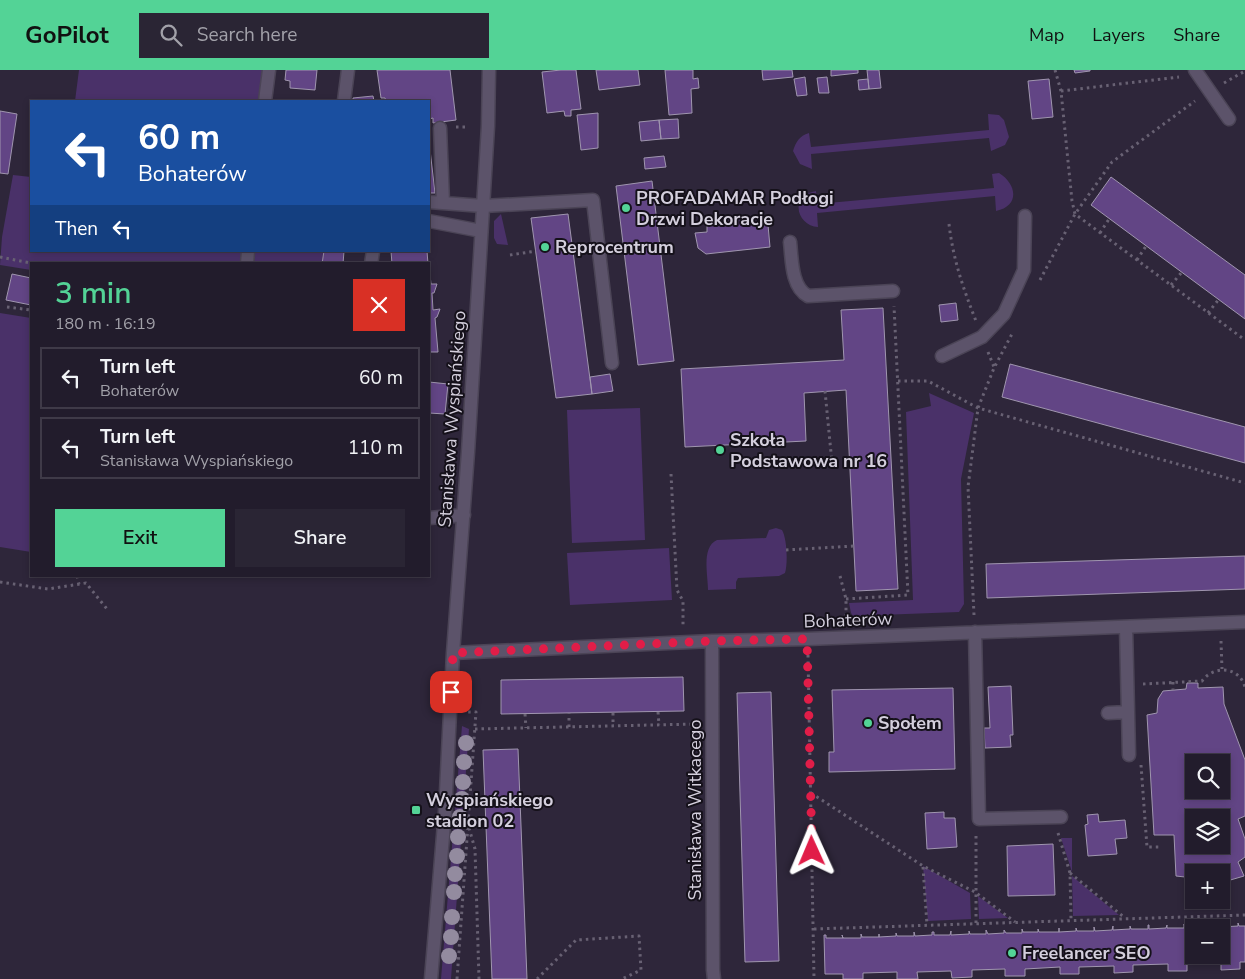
<!DOCTYPE html>
<meta charset="utf-8">
<style>
:root{--surface:#221c2c;--page:#2a2534;--text:#f1f3f6;--muted:#a2a1a9;--line:#3f3a48;--accent:#53d396}
body{margin:0;font-family:"Nunito Sans",sans-serif;background:var(--page);color:var(--text);height:100vh;display:flex;flex-direction:column;font-size:19px;white-space:nowrap}
*{box-sizing:border-box;margin:0}
p{font-size:16px;color:var(--muted)}
.icon{flex:none;width:28px;height:28px;fill:none;stroke:currentColor;stroke-width:2;stroke-linecap:round;stroke-linejoin:round}
.map{position:relative;flex:1;overflow:hidden}
.drawer{position:absolute;left:30px;top:192px;width:400px;height:315px;display:flex;flex-direction:column;background:var(--surface);border-radius:0px;box-shadow:0 2px 8px #0003,0 0 0 1px var(--line)}
.drawer>*{flex:none}
.guide{position:absolute;left:30px;top:30px;width:400px;height:152px;border-radius:0px;box-shadow:0 2px 8px #0003,0 0 0 1px var(--line);background:#1a4fa0;color:#fff;overflow:hidden}
.controls{position:absolute;left:1185px;top:684px;display:grid;gap:10px}
.controls a{display:grid;place-items:center;width:45px;height:45px;border-radius:0px;background:var(--surface);box-shadow:0 2px 8px #0003,0 0 0 1px var(--line);font-size:25px}
.pin{position:absolute;display:grid;place-items:center;width:42px;height:42px;color:#fff;margin:-21px;border-radius:10px;box-shadow:0 2px 8px #0006}
.me{position:absolute;width:55px;margin:-28px;rotate:359deg;stroke-linejoin:round;filter:drop-shadow(0 0 4px #0008)}
.turn{display:flex;align-items:center;gap:18px;height:105px;padding:0 25px;font-size:22px}
.turn .icon{width:65px;height:65px;stroke-width:2.5}
.turn b{display:block;font-size:35px;line-height:42px}
.then{display:flex;align-items:center;height:48px;padding:0 25px;background:#0003;gap:10px;font-size:19px}
.round{display:grid;place-items:center;flex:none;width:52px;height:52px;border-radius:0px;background:var(--page)}
.overview{display:flex;align-items:center;justify-content:space-between;height:85px;padding:0 25px}
h1{font-size:30px;font-weight:600;line-height:38px;color:var(--accent)}
.primary-button{display:flex;gap:10px;margin-top:auto;padding:10px 25px}
.primary-button a{flex:1;height:58px;border-radius:0px;background:var(--accent);color:#111;font-size:20px;font-weight:600;line-height:58px;text-align:center}
.primary-button a+a{background:var(--page);color:var(--text)}
ul{padding:0;list-style:none}
li{display:flex;align-items:center;gap:15px;height:62px;margin:0 10px 8px;padding:0 15px;border:2px solid var(--line);border-radius:0px}
li div{flex:1}
li b{display:block;font-size:19px}
li em{font-style:normal}
header{display:flex;align-items:center;gap:30px;box-sizing:border-box;height:70px;padding:0 25px;background:var(--accent);color:#111}
header strong{font-size:24px}
nav{display:flex;gap:28px;margin-inline-start:auto;font-size:18px}
.search{width:350px;height:45px;background:var(--page);display:flex;align-items:center;gap:12px;box-sizing:border-box;padding:0 18px;border-radius:0px;color:var(--muted);font-size:19px}
.map>svg:first-child{display:block}
.green{fill:#4a3169}
.building{fill:#624585;stroke:#a096af;fill-rule:evenodd}
.lines{fill:none;stroke-linecap:round;stroke-linejoin:round}
.minor-casing{stroke:#4b4456;stroke-width:15}
.path{stroke:#686173;stroke-width:3;stroke-dasharray:2.5 4;stroke-linecap:butt}
.minor{stroke:#5c536a;stroke-width:12}
.tree{fill:#938b9f}
.route{stroke:#e11d48;stroke-width:9;stroke-dasharray:0 16.2}
.poi-dot{fill:#53d396;stroke:#15111a;stroke-width:2}
.labels{text-anchor:middle;dominant-baseline:central;stroke-width:4;stroke-linejoin:round;paint-order:stroke}
.poi-label{font-size:18px;font-weight:bold;fill:#d4cfdd;stroke:#15111a;text-anchor:start}
.street-label{font-size:18px;fill:#d4cfdd;stroke:#15111a}
</style>
<header>
<strong>GoPilot</strong>
<div class="search"><svg class="icon" aria-label="search" viewBox="0 0 24 24"><circle cx="10" cy="10" r="6"/><path d="M15 15l6 6"/></svg>Search here</div>
<nav><a>Map</a><a>Layers</a><a>Share</a></nav>
</header>
<div class="map">
<svg width="1245" height="909" viewBox="0 0 1245 909">
<rect width="100%" height="100%" fill="#2e263a"/>
<path class="green" d="M79 0H264L261 31H75Z
M988 44 999 45 1004 50 1009 67 1005 75 991 81 989 68 811 84 812 99 800 94 793 81C796 72 799 66 809 63L811 77 989 60Z
M999 103C1017 114 1020 136 996 141L995 126 817 143 818 157C802 156 791 137 805 125 807 123 812 122 816 121L817 134 994 118 992 104Z
M13 105 31 107V181H244L243 194H31V200L0 195 2 167Z
M501 144 508 175 497 174 494 168V151Z
M255 181H324L322 194H254Z
M0 243 31 248V482L0 477Z
M929 323 974 343 961 409 964 534 959 542 853 546 851 543 849 533 913 530 906 342 931 336Z
M640 338 645 470 572 473 567 340Z
M776 458 782 460C787 468 788 494 785 503L779 506 738 508 736 512V519L708 520C708 505 701 477 717 470L766 468 769 460Z
M669 478 672 530 570 535 567 483Z
M462 656 469 659 451 909H441Z
M1061 768H1072V802Z
M923 796 970 823 971 849 928 851Z
M1072 806 1119 845 1073 846Z
M978 826 1008 848 979 849Z"/>
<path class="building" d="M286 0H317L315 20 290 18V11L285 10Z
M377 0H450L456 50 433 53V48L429 49V31H386L385 28H381Z
M561 0H576L581 39 571 40V46H565L564 41 547 43 542 2Z
M596 0H638L640 15 599 20Z
M665 0H693V9L698 8 699 18 691 19 692 43 669 45Z
M762 0H792L793 7 763 10Z
M831 0H858V3L831 6Z
M867 0H879L881 18 869 19Z
M1074 0H1090V1L1075 3Z
M805 7 807 25 797 26 794 9Z
M827 7 829 23H819L817 8Z
M868 9 869 19 859 20 858 10Z
M1049 9 1053 47 1032 49 1028 11Z
M373 26 374 31H353V28Z
M0 41 17 44 8 104 0 103Z
M598 43V78L581 80 577 45Z
M678 49 679 68 661 69 659 50Z
M659 50 661 69 641 71 639 52Z
M429 71 435 123H429Z
M664 86 666 97 645 99 644 88Z
M1111 107 1245 205V249L1091 135Z
M652 111 674 291 638 295 616 116Z
M568 144 592 324 556 328 531 148Z
M747 147 756 156 768 155 770 177 706 184 698 178 695 163 707 162V152Z
M324 181H344L343 194H322Z
M391 181H427L428 194H392Z
M429 196 431 214H437L434 223H432L433 240 440 239 437 247 435 248 438 282H429Z
M12 204 31 208V235L6 230Z
M956 233 958 250 941 252 939 235Z
M883 238 898 519 856 521 846 320 804 323 806 371 685 377 681 299 844 290 841 240Z
M1010 294 1245 357V393L1002 327Z
M610 304 613 321 592 324 590 307Z
M429 312 448 314 445 344 429 343Z
M1245 486V519L987 528 986 494Z
M683 607 684 641 501 644V610Z
M1187 613H1198V618L1223 617 1224 634 1245 690V746L1238 749 1245 769V787L1238 792 1244 806 1227 811H1221V802H1194V808L1176 806 1174 765H1154L1147 645 1157 643 1158 629 1163 621 1186 619ZM1194 692H1221V720H1194ZM1194 748H1221V775H1194Z
M1011 616 1013 665H1010L1011 677 985 678 984 658H990L988 617Z
M953 618 955 699 829 702V682H834L832 620Z
M771 622 779 891 745 892 737 623Z
M518 679 527 909H492L483 680Z
M944 742V748H955L957 777 927 779 925 743Z
M1098 744 1099 752 1125 750 1127 768 1115 769 1117 784 1088 786 1085 755 1088 754 1087 745Z
M1053 774 1055 825 1008 826 1007 776Z
M1220 853 1221 857 1238 856V853L1239 856H1245V892H1240V899L1221 900V893L1187 894V901H1168V894L1133 895V902L1114 903V896L1079 897V904H1060V897L1025 899V906H1005V899L972 900V907L952 908 951 901 917 902 918 909H897V902L863 903V909H843V904H825L824 865H826V868H843L842 865 843 868H861V864L862 867H879V864V867L896 866V863L897 866H914V862L915 866 932 865V862H934V865H950L951 861V865L969 864V861L970 864H986V860L988 864 1004 863V860L1006 863H1022V859L1023 862H1038V859L1039 862H1059V858V862L1076 861V858L1077 861H1094V857L1095 861 1112 860 1113 856V860L1130 859V856L1131 859H1148V855H1149V859L1166 858 1167 855V858H1184V854L1185 858H1194V885H1221V858H1196L1202 857V854L1204 857H1220Z"/>
<g class="lines">
<defs>
<path id="minor" d="M1195 0 1229 49
M265 31 269 0
M344 31 348 0
M440 58 443 133
M429 132 483 136 593 130 612 293
M429 151 481 161
M790 172C792 189 791 217 808 226L893 221
M247 194 248 181
M371 194 373 181
M942 286 982 267 1004 244 1024 200 1025 146
M429 448 464 445
M1126 557 1129 685
M975 562 979 749 1061 747
M712 571 713 900 714 909
M453 583 712 571 807 569 1245 552
M1108 643 1127 642
M431 909 445 742 453 583 468 382 488 56 489 0"/>
</defs>
<use href="#minor" class="minor-casing"/>
<path class="path" d="M1055 0 1061 21 1072 131 1075 144 1245 270
M1224 13 1245 1
M1061 21 1179 7
M456 57H468
M949 154C953 189 963 218 976 251
M1100 163 1109 149
M510 185 536 181
M0 187 36 194
M1137 190 1146 176
M1040 210 1075 144 1112 92 1195 31
M1171 215 1182 202
M7 237 31 240
M1208 243 1219 229
M988 282 994 297
M898 311H928L978 338 1245 413
M825 321 832 393
M671 404 677 520 683 531V555
M786 480 854 476
M77 506 79 514
M840 506 846 529V550
M0 512 48 519 86 513 107 539
M846 529 908 525 894 236
M974 545 968 417 978 338 994 298 1013 262
M1221 571 1222 599
M808 585 814 909
M1173 612V620
M1143 614 1202 611C1214 595 1239 596 1245 617
M658 642 659 655
M613 643V656
M525 644 526 658
M569 657V643
M475 659 696 654
M1141 695 1147 777H1162
M811 723 923 796 975 822 1015 852
M469 758 475 779 479 909
M1058 763 1070 803 1071 850
M923 797 927 855
M1070 803 1125 848
M976 853V764
M814 859 1245 845
M457 909 476 642H467
M537 909 576 870 639 866 641 900 622 909"/>
<use href="#minor" class="minor"/>
</g>
<g class="tree">
<circle cx="466" cy="673" r="8"/>
<circle cx="464" cy="692" r="8"/>
<circle cx="463" cy="712" r="8"/>
<circle cx="462" cy="729" r="8"/>
<circle cx="460" cy="747" r="8"/>
<circle cx="458" cy="767" r="8"/>
<circle cx="457" cy="786" r="8"/>
<circle cx="455" cy="804" r="8"/>
<circle cx="454" cy="822" r="8"/>
<circle cx="452" cy="847" r="8"/>
<circle cx="451" cy="867" r="8"/>
<circle cx="449" cy="886" r="8"/>
</g>
<g class="lines">
<path class="route" d="M451 622 453 583 712 571 807 569 812 781"/>
</g>
<g class="poi-dot">
<circle cx="626" cy="138" r="5"/>
<circle cx="545" cy="177" r="5"/>
<circle cx="720" cy="380" r="5"/>
<circle cx="868" cy="653" r="5"/>
<rect x="411" y="735" width="10" height="10" rx="2.5"/>
<circle cx="1012" cy="883" r="5"/>
</g>
<g class="labels">
<g class="poi-label">
<text x="636" y="128">PROFADAMAR Podłogi<tspan x="636" dy="21">Drzwi Dekoracje</tspan></text>
<text x="555" y="177">Reprocentrum</text>
<text x="730" y="370">Szkoła<tspan x="730" dy="21">Podstawowa nr 16</tspan></text>
<text x="878" y="653">Społem</text>
<text x="426" y="730">Wyspiańskiego<tspan x="426" dy="21">stadion 02</tspan></text>
<text x="1022" y="883">Freelancer SEO</text>
</g>
<g class="street-label">
<text transform="translate(452 349) rotate(-86)">Stanisława Wyspiańskiego</text>
<text transform="translate(848 550) rotate(-2)">Bohaterów</text>
<text transform="translate(695 740) rotate(-90)">Stanisława Witkacego</text>
</g>
</g>
</svg>
<div class="controls">
<a><svg class="icon" aria-label="search" viewBox="0 0 24 24"><circle cx="10" cy="10" r="6"/><path d="M15 15l6 6"/></svg></a>
<a><svg class="icon" aria-label="layers" viewBox="0 0 24 24"><path d="M12 4l9 5-9 5-9-5zM3 14l9 5 9-5"/></svg></a>
<a>+</a>
<a>−</a>
</div>
<div class="pin" style="left:451px;top:622px;background:#d93025"><svg class="icon" aria-label="arrive" viewBox="0 0 24 24"><path d="M6 21V4h12l-3 4 3 4H6"/></svg></div>
<svg class="me" style="left:812px;top:781px" viewBox="-20 -20 40 40"><path d="M0-17L14 15 0 8-14 15z" fill="#e11d48" stroke="#fff" stroke-width="4"/></svg>
<div class="guide">
<div class="turn"><svg class="icon" aria-label="left" viewBox="0 0 24 24"><path d="M17 20v-9H6M10 6l-5 5 5 5"/></svg><div><b>60 m</b>Bohaterów</div></div>
<div class="then">Then<svg class="icon" aria-label="left" viewBox="0 0 24 24"><path d="M17 20v-9H6M10 6l-5 5 5 5"/></svg></div>
</div>
<section class="drawer">
<div class="overview"><div><h1>3 min</h1><p>180 m · 16:19</p></div><a class="round" style="background:#d93025;color:#fff"><svg class="icon" aria-label="close" viewBox="0 0 24 24"><path d="M6 6l12 12M18 6L6 18"/></svg></a></div>
<ul>
<li><svg class="icon" aria-label="left" viewBox="0 0 24 24"><path d="M17 20v-9H6M10 6l-5 5 5 5"/></svg><div><b>Turn left</b><p>Bohaterów</p></div><em>60 m</em></li>
<li><svg class="icon" aria-label="left" viewBox="0 0 24 24"><path d="M17 20v-9H6M10 6l-5 5 5 5"/></svg><div><b>Turn left</b><p>Stanisława Wyspiańskiego</p></div><em>110 m</em></li>
</ul>
<div class="primary-button"><a>Exit</a><a>Share</a></div>
</section>
</div>
